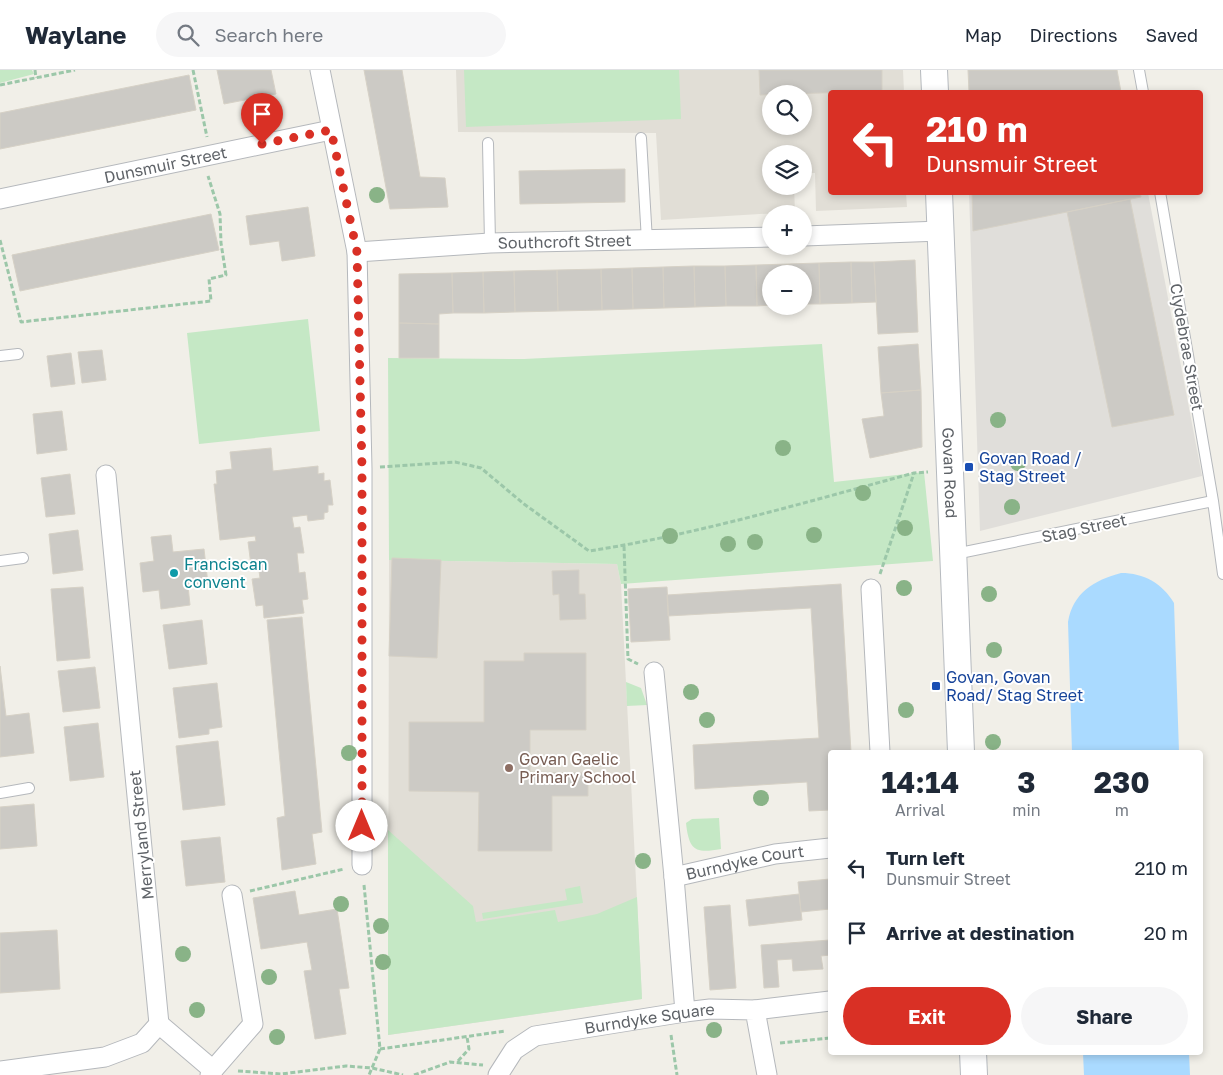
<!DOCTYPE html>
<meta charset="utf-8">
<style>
:root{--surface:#fff;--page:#f6f6f7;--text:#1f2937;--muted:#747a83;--line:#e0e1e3;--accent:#d93025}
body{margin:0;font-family:"Golos Text",sans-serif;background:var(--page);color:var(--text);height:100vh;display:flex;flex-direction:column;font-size:19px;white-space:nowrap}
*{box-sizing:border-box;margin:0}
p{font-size:16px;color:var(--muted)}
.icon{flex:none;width:28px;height:28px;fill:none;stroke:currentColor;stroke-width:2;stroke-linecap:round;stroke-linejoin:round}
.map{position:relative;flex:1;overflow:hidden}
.side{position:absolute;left:828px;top:680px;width:375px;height:305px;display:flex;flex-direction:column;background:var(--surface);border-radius:5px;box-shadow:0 2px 8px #0003}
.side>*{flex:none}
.guide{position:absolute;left:828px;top:20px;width:375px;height:105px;border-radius:5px;box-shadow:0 2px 8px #0003;background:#d93025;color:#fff;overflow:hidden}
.tools{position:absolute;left:762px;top:15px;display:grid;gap:10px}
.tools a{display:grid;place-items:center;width:50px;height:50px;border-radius:50%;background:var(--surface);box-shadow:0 2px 8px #0003;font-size:25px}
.pin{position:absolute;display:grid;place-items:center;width:42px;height:42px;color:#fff;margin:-51px -21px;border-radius:50% 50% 50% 0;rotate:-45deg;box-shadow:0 0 5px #0007}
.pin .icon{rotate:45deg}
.me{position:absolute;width:55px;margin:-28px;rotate:0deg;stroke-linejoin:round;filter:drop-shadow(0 0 4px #0008)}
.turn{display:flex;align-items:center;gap:18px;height:105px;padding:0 15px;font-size:22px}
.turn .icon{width:65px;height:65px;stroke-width:2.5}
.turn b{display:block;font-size:35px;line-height:42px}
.eta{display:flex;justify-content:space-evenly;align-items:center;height:85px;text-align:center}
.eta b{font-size:30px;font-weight:700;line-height:35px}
.action{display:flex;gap:10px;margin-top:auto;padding:10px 15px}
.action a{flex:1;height:58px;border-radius:30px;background:var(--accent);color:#fff;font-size:20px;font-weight:700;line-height:58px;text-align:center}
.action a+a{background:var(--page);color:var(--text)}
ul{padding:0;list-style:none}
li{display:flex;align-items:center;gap:15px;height:65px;padding:0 15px}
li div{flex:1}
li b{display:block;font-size:19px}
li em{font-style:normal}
header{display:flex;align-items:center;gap:30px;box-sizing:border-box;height:70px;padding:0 25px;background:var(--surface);border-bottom:1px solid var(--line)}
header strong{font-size:24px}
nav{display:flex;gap:28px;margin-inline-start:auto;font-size:18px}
.search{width:350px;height:45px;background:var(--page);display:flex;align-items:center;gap:12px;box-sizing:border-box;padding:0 18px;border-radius:28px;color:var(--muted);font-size:19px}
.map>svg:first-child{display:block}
.industrial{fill:#e0deda}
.education{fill:#e1ded6;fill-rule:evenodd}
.green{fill:#c5e8c5}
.water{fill:#aadaff}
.building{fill:#cccac5;stroke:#d6d1c6}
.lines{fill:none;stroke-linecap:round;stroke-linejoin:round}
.lane-casing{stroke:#b5b8bc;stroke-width:12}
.street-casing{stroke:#b5b8bc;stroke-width:21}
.secondary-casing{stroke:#b6babf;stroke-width:28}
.path{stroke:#9cc7a9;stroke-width:3;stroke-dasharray:5 2.5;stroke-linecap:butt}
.lane{stroke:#fff;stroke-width:10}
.street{stroke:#fff;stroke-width:19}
.secondary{stroke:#fff;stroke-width:26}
.tree{fill:#89b387}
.route{stroke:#d93025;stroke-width:9;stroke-dasharray:0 16.2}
.transit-dot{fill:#1a4fb4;stroke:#fff;stroke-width:2}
.culture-dot{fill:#0f9aa8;stroke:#fff;stroke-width:2}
.education-dot{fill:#8d6e63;stroke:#fff;stroke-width:2}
.labels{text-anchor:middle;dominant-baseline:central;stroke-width:4;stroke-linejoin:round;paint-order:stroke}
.street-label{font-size:16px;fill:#5f6368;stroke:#fff}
.transit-label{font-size:16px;fill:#164399;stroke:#fff;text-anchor:start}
.culture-label{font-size:16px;fill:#0d838f;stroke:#fff;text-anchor:start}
.education-label{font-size:16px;fill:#785e54;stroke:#fff;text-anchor:start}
</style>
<header>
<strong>Waylane</strong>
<div class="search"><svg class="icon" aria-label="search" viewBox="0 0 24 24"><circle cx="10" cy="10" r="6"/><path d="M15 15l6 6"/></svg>Search here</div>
<nav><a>Map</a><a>Directions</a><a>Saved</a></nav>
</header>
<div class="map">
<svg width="1223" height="1005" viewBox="0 0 1223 1005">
<rect width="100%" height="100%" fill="#f1efe8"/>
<path class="industrial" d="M969 123H1148L1202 406 980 461Z"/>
<path class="education" d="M456 0H903L904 22H830V122L906 123 907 137 816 141 815 103H804V84H771V116H794L795 142 661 150 656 63 458 62ZM771 24H804V56H771Z
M389 490 617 494 621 514 642 929 388 965Z"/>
<path class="green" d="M0 0H32L34 4 0 13Z
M464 0H679L681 49 466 57Z
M308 249 320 361 199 374 187 263Z
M822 274 834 412 924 402 933 491 621 514 617 494 389 490 388 288 524 289Z
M626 612 641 618 647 635 627 636Z
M719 748 721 779C695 784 689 780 686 753L692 749Z
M388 760 473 836 476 852 555 840 558 852 597 844 637 827 642 929 388 965Z
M580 816 583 833 483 849 482 843 567 830 565 819Z"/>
<path class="water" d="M1121 503C1144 503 1162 513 1174 533L1179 682H1072L1068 552C1073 523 1094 510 1121 503Z
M1083 983H1189L1190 1005H1084Z"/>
<path class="building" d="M217 0H271L276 24 224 34Z
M364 0H402L420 107 445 108 448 137 390 139Z
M759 0H882V21L760 25Z
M968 0H1117L1121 22H969Z
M189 5 196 40 0 79V43Z
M625 99V132L520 134 519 101Z
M972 122H1140L1141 127 973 161Z
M1130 129 1174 345 1112 357 1067 142Z
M308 137 315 186 282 191 279 171 250 175 246 146Z
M211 144 219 180 20 221 12 185Z
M915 190 918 262 878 264 874 192Z
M851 192H874L876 232 852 233Z
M851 192 852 233 820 234 819 193Z
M819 193 820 234H804V204H788V194Z
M788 194V204H771V235L757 236 756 195Z
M756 195 757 236H726L725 196Z
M694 196 695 237 664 238 663 197Z
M694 196H725L726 236 695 237Z
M663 197 664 238 633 239 632 198Z
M632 198 633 239 602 240 601 199Z
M601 199 602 240 558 241 557 200Z
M557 200 558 241 515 242 514 201Z
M514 201 515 242 484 243 483 202Z
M483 202 484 243H453L452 203Z
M452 203 453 243 439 244V254L399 253V204Z
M399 253 439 254V288H399Z
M918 274 921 320 881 323 878 277Z
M102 280 106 310 82 313 78 282Z
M71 283 75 314 51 317 47 286Z
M921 320 922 377 870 388 862 349 884 346 881 323Z
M62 341 67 380 37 384 33 344Z
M271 378 273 401 318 396V404L324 403V411L330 410 333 435H328V442L324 443V449L308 451 307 445 292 447 294 458 300 457 304 483H297L299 503 305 502 308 529 302 530 304 543 264 548 263 535 256 536 252 509 260 508 258 494 251 495 248 472 256 471 255 466 220 470 214 414H217L216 401 232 399 230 382Z
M70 404 75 444 46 447 41 408Z
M78 460 83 500 53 504 49 464Z
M171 465 173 482 204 479 208 514 188 516 190 535 161 539 159 520 143 522 140 493 154 491 151 467Z
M392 488 441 490 437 588 389 586Z
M579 500V524H585L586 549 560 550 559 524 553 525 552 501Z
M841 514 851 682H830V740L809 741 807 712 695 719 693 675 819 668 811 538 668 546 667 525Z
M83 517 90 588 57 591 51 519Z
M667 517 670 570 631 572 628 519Z
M302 547 322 762 312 764 316 794 282 800 277 748 285 746 267 550Z
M202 550 207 594 169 599 163 555Z
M524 583H586V660H530V702L588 703V726H552V781H478L479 722 409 721V652H484V591H524Z
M0 596 6 646 29 643 34 683 0 687Z
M95 597 100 638 63 642 58 601Z
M217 613 222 657 209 659V664L179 668 173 618Z
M98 653 104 707 70 711 64 657Z
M218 671 225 735 183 740 176 676Z
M34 734 37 776 0 779V737Z
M220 767 225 812 186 816 181 771Z
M830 809V839L801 842 798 812Z
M295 821 299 845 337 839 349 918 339 919 346 964 315 969 304 901 312 900 307 872 261 879 253 828Z
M799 824 802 850 749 856 746 830Z
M730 835 736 918 710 920 704 837Z
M57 860 60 919 0 923V863Z
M830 870V885L821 886 823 899 793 901 792 889 777 890 779 917 764 918 761 875Z"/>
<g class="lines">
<defs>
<path id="lane" d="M1139 0 1143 22
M641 68 647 171
M488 73 490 173
M1160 122 1213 431 1223 504
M0 286 18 284
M955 484 1213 431
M0 491 23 488
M0 723 29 718"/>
<g id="street">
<path d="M320 0 357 182 362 398V795"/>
<path id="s1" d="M0 129 331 60"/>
<path d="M804 166 941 161"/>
<path id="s2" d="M357 182 490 173 771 167"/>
<path d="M871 519 880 682"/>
<path d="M654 602 674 807"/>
<path d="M755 940 830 931"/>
<path id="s3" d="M685 942 674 807 775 784 830 778"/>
<path d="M159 954 213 1000 210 1005"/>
<path d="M213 1000 253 954 232 825"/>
<path d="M0 1001 105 987 142 973 159 954 106 405"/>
<path id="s4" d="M498 1005 514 980 535 966 685 942 710 939 755 940 767 1005"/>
</g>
<g id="secondary">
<path d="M934 0 935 22"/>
<path id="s5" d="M939 122 961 682"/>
<path d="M973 982 974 1005"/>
</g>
</defs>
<use href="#lane" class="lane-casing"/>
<use href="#street" class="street-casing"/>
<use href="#secondary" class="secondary-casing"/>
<path class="path" d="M35 0 36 8
M193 0 207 67
M0 15 75 0
M0 170 21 252 211 231 209 209 226 205 221 173 220 144 208 106
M380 397 455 392 481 398 524 434 589 481C699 464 806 432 914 403L928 402
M624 476 628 589 638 594
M880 504 914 403
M364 815 380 979 369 1005
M250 821 344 799
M671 965 677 1005
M780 973 830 968
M380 979 505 961
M458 991 469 979 467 967
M238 1001 281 1004 346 996 372 998 403 1005
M414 1005 450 992 483 995"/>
<use href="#lane" class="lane"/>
<use href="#street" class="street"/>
<use href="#secondary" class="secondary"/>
</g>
<g class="tree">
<circle cx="377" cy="125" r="8"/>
<circle cx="998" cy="350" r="8"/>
<circle cx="783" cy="378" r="8"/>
<circle cx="1018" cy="393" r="8"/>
<circle cx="863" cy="423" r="8"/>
<circle cx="1012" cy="437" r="8"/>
<circle cx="905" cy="458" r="8"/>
<circle cx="814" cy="465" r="8"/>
<circle cx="670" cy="466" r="8"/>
<circle cx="755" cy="472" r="8"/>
<circle cx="728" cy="474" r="8"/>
<circle cx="904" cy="518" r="8"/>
<circle cx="989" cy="524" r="8"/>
<circle cx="994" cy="580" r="8"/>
<circle cx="691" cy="622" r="8"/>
<circle cx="906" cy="640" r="8"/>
<circle cx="707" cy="650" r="8"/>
<circle cx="993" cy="672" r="8"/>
<circle cx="349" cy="683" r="8"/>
<circle cx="761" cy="728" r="8"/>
<circle cx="643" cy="791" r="8"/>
<circle cx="341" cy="834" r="8"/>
<circle cx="381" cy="856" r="8"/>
<circle cx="183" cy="884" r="8"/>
<circle cx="383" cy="892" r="8"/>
<circle cx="269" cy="907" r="8"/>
<circle cx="197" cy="940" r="8"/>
<circle cx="714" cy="960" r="8"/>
<circle cx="277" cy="967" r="8"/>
</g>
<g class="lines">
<path class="route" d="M262 74 331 60 357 182 362 398V756"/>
</g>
<g class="transit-dot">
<rect x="964" y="392" width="10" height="10" rx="2.5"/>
<rect x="931" y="611" width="10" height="10" rx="2.5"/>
</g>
<circle class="culture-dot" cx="174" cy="503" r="5"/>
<circle class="education-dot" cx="509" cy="698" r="5"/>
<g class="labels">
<g class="street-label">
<text stroke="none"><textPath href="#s1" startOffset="169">Dunsmuir Street</textPath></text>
<text stroke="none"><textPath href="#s2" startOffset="208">Southcroft Street</textPath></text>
<text transform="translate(1187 277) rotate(80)">Clydebrae Street</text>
<text stroke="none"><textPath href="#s5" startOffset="281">Govan Road</textPath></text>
<text transform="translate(1084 458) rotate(-12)">Stag Street</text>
<text transform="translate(141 765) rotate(-96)">Merryland Street</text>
<text stroke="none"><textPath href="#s3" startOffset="208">Burndyke Court</textPath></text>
<text stroke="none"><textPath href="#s4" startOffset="171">Burndyke Square</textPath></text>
</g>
<g class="transit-label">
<text x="979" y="388">Govan Road /<tspan x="979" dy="18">Stag Street</tspan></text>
<text x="946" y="607">Govan, Govan<tspan x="946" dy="18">Road/ Stag Street</tspan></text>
</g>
<g class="culture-label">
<text x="184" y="494">Franciscan<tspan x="184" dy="18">convent</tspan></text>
</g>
<g class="education-label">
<text x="519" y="689">Govan Gaelic<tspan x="519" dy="18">Primary School</tspan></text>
</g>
</g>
</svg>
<div class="tools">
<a><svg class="icon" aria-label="search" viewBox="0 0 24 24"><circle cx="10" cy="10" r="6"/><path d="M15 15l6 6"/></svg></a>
<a><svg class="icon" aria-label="layers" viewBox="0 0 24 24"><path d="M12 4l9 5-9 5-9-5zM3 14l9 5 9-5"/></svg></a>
<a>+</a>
<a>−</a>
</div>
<div class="pin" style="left:262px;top:74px;background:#d93025"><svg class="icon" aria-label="arrive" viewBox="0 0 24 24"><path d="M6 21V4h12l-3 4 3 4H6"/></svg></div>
<svg class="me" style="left:362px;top:756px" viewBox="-20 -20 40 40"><circle r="19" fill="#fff"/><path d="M0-13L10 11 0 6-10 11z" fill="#d93025"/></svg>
<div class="guide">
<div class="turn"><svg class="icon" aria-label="left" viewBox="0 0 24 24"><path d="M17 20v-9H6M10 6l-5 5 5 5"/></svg><div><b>210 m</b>Dunsmuir Street</div></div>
</div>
<section class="side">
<div class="eta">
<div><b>14:14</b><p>Arrival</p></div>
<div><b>3</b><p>min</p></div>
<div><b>230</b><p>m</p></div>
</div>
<ul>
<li><svg class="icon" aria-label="left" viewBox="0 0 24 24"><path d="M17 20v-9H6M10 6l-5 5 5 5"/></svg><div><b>Turn left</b><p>Dunsmuir Street</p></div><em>210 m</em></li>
<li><svg class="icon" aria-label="arrive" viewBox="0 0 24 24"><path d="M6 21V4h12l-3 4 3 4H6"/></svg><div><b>Arrive at destination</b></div><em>20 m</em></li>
</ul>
<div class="action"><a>Exit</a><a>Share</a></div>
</section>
</div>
